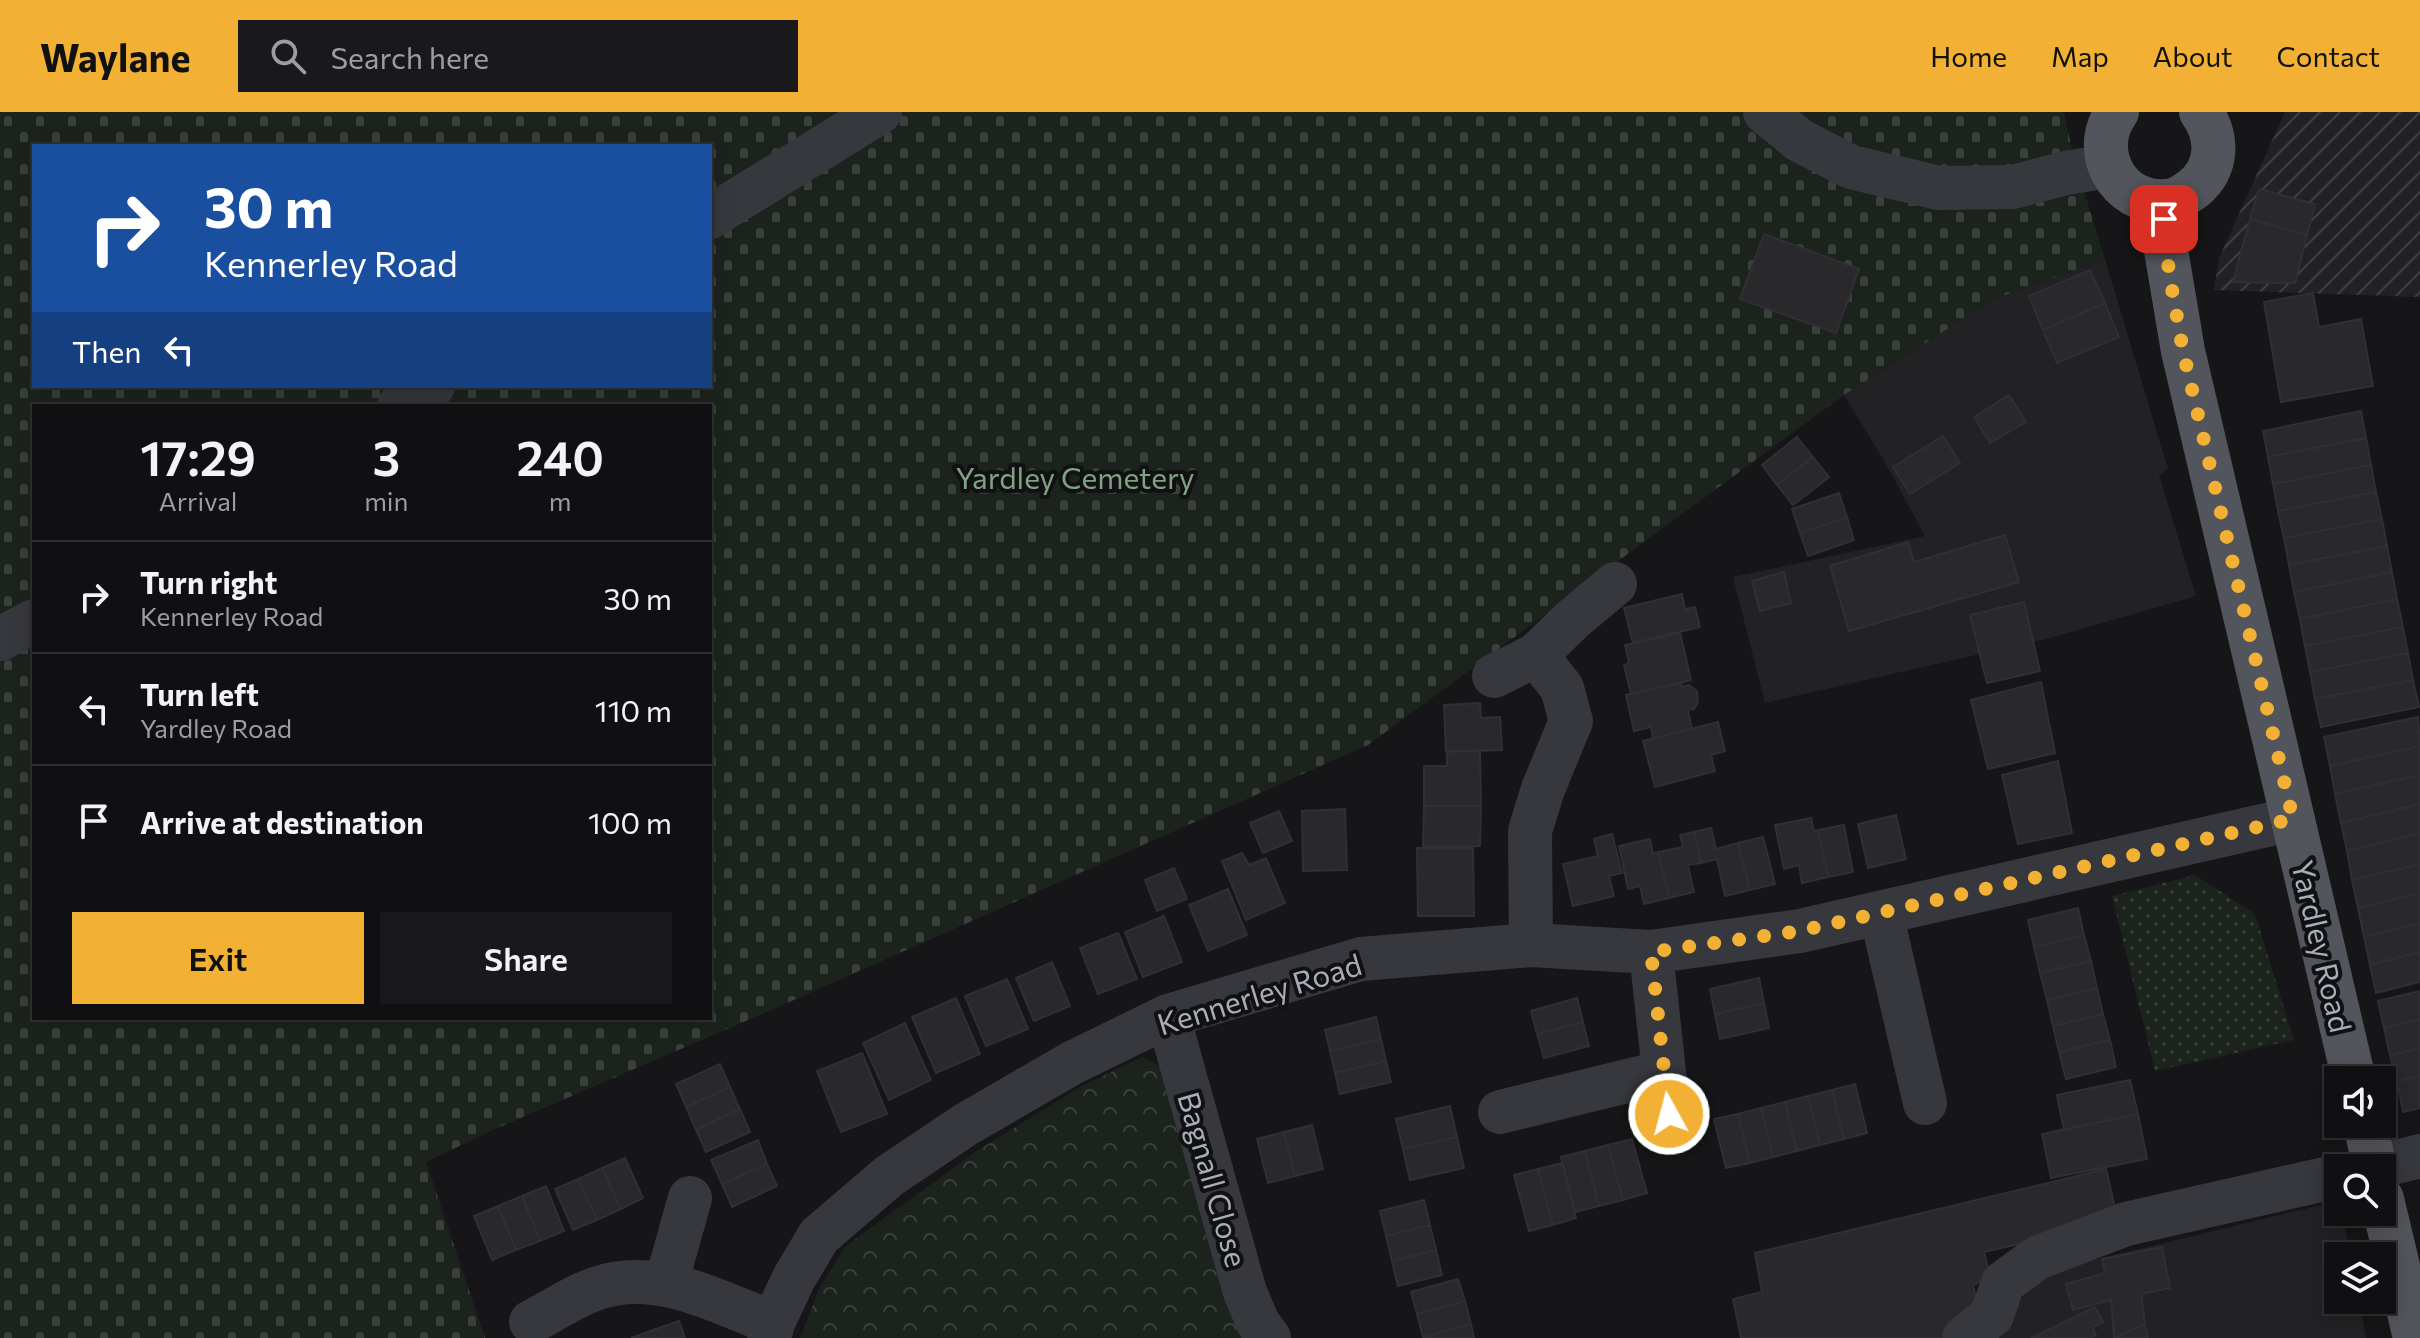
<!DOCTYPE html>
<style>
:root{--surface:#101012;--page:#19191b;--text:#f1f3f6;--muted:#9c9d9f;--line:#303032;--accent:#f2b134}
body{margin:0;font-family:Commissioner,sans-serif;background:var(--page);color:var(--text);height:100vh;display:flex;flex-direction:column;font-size:30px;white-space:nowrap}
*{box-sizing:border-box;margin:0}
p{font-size:26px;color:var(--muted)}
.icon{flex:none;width:44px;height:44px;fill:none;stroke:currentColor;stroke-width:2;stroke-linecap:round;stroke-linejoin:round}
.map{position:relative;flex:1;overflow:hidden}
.drawer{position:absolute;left:32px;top:292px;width:680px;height:616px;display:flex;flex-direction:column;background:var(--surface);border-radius:0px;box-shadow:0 4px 20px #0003,0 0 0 2px var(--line)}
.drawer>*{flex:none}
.guide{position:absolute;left:32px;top:32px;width:680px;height:244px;border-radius:0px;box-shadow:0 4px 20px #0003,0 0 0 2px var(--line);background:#1a4fa0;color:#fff;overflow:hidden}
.tools{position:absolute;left:2324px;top:954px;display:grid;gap:16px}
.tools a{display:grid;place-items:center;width:72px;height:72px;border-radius:0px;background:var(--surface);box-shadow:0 4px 20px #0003,0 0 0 2px var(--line);font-size:40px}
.pin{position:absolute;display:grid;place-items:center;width:68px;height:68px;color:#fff;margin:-34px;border-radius:16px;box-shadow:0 4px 12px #0006}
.me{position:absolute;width:88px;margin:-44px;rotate:353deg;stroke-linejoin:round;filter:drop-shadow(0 0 6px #0008)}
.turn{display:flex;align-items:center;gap:28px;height:168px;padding:0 40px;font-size:36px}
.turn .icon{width:104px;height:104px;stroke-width:2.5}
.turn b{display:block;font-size:56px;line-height:68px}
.then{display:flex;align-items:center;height:76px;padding:0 40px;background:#0003;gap:16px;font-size:30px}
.eta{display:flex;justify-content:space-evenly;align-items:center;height:136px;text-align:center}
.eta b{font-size:48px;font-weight:600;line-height:56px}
.action{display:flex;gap:16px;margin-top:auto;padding:16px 40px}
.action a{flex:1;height:92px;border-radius:0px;background:var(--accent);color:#111;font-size:32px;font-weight:600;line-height:92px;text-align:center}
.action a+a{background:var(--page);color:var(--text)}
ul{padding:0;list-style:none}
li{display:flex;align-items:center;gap:24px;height:112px;padding:0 40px;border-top:2px solid var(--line)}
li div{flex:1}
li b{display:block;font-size:30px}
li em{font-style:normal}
header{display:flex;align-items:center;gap:48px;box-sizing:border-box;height:112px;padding:0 40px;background:var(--accent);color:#111}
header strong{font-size:38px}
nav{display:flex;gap:44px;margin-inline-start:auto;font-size:28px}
.search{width:560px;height:72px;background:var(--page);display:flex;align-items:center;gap:20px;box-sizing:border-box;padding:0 28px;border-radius:0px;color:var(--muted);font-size:30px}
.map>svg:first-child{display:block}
.built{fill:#222225}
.industrial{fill:url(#industrial-furrows)}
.grass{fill:url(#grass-dots)}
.cemetery{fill:url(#cemetery-stones);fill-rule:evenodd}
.park{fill:url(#park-crowns)}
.building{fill:#29292c;stroke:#303034;stroke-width:2}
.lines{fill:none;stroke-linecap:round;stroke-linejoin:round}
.minor{stroke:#37383d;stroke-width:44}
.major{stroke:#53555c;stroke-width:44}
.route{stroke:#f2b134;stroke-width:14;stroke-dasharray:0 25.2}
.labels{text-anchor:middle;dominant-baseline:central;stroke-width:8;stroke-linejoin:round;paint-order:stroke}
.park-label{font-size:30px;fill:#7fa381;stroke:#111113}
.street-label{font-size:30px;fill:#a8adb8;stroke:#111113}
</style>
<header>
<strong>Waylane</strong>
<div class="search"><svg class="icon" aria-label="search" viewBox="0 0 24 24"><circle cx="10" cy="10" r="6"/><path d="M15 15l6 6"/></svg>Search here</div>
<nav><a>Home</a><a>Map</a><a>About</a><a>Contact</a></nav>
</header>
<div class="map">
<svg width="2420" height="1226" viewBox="0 0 2420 1226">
<defs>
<pattern id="industrial-furrows" width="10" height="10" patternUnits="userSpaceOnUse" patternTransform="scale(2)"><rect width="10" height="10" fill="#222225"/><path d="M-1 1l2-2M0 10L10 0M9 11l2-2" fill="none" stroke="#3f3f43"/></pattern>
<pattern id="grass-dots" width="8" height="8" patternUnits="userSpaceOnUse" patternTransform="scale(2)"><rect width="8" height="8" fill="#1c231d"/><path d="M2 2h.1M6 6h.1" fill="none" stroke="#3a403c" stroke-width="1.8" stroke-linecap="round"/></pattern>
<pattern id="cemetery-stones" width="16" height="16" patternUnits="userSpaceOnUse" patternTransform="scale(2)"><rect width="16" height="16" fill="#1c231d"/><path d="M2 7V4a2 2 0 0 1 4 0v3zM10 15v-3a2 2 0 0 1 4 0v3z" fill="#3a403c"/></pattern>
<pattern id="park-crowns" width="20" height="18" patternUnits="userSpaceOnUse" patternTransform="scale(2)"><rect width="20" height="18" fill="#1c231d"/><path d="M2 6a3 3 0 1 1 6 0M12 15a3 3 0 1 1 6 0" fill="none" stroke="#3a403c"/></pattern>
</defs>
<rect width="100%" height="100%" fill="#161618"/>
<path class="built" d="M2105 147 2168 357 2159 363 2196 484 2050 526 1765 591 1733 465 1925 424 1886 352 1844 283 1994 187Z
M2338 1089V1100H2341L2351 1144H2338V1188H2359L2366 1226H1972L2056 1157Z"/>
<path class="industrial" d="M2285 0H2420V185L2214 178 2219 146Z"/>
<path class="grass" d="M2195 763 2255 802 2294 928 2155 959 2112 784Z"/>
<path class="cemetery" d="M0 0H2064L2074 47 2105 147 1994 187 1844 283 1368 633 769 899 495 1017 426 1050 485 1226H0ZM34 34H710V274H34ZM34 294H710V906H34Z"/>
<path class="park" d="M1143 945 1167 958 1249 1226H800L819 1177 845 1135 975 1040 1082 974Z"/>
<path class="building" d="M2259 77 2315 92 2307 123 2250 107Z
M2250 107 2307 123 2295 171 2233 170Z
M1764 122 1859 157 1836 221 1740 187Z
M2090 158 2105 191 2043 218 2029 184Z
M2313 181 2319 215 2361 207 2373 274 2281 290 2264 190Z
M2105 191 2119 225 2057 251 2043 218Z
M2009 283 2026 310 1990 331 1974 305Z
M2361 299 2366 326 2268 345 2263 319Z
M1943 324 1960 351 1910 382 1893 355Z
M1797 325 1813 345 1777 373 1762 353Z
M2366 326 2371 353 2273 372 2268 345Z
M1813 345 1829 365 1793 393 1777 373Z
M2371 353 2376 380 2278 399 2273 372Z
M2376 380 2382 407 2284 426 2278 399Z
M1839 381 1847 405 1800 421 1792 397Z
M1847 405 1854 428 1808 444 1800 421Z
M2382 407 2387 434 2289 453 2284 426Z
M2005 423 2019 470 1849 519 1830 454 1908 430 1914 450Z
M2387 434 2392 460 2294 480 2289 453Z
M1784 460 1791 491 1760 499 1752 469Z
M2392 460 2397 487 2300 507 2294 480Z
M1682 482 1685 497 1695 495 1700 515 1633 531 1624 496Z
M2397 487 2403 515 2305 534 2300 507Z
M2024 490 2040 559 1987 571 1970 503Z
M2403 515 2408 541 2310 560 2305 534Z
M1680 521 1691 568 1631 582 1624 553 1629 551 1625 533Z
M2408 541 2413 568 2315 587 2310 560Z
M2413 568 2419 595 2321 615 2315 587Z
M2041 570 2055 641 1988 657 1971 588Z
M1681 571 1682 575 1689 573 1697 579 1698 590 1694 597 1688 598 1692 617 1653 626 1651 615 1634 619 1626 583Z
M1480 591 1481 606 1500 605 1502 638 1446 640 1444 593Z
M2418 605 2420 634 2330 654 2324 625Z
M1718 610 1725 639 1711 643 1715 659 1655 675 1643 629Z
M2420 634V663L2335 682 2330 654Z
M1447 639H1480L1481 694H1424V654H1447Z
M2058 649 2072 721 2018 732 2002 663Z
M2420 663V692L2341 711 2335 682Z
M2420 692V721L2347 739 2341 711Z
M1424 694H1481L1480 734H1423Z
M1345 697 1347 758 1303 759 1302 699Z
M1279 699 1292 729 1263 741 1250 711Z
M1896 703 1906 747 1868 756 1858 712Z
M1811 706 1814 719 1818 718 1828 765 1802 771 1799 753 1784 757 1775 713Z
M1844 713 1853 760 1828 765 1818 718Z
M1711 716 1716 737 1738 731 1750 778 1725 784 1717 747 1701 751 1694 720Z
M1694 720 1701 751 1688 753 1694 780 1669 786 1658 740 1683 735 1680 723Z
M2420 721V752L2352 768 2347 739Z
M1612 722 1622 761 1609 764 1614 784 1573 794 1563 752 1598 744 1594 727Z
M1763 725 1775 772 1750 778 1738 731Z
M1650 727 1653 742 1658 740 1669 786 1644 792 1640 774 1628 777 1619 734Z
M1417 736H1473L1474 804H1418Z
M1242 741 1249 753 1266 746 1285 791 1246 808 1222 749Z
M2420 752V781L2358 796 2352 768Z
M1174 756 1187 787 1157 799 1145 768Z
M1228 777 1247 823 1208 839 1189 793Z
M2420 781V811L2364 825 2358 796Z
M2078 796 2084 823 2034 835 2028 808Z
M1164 804 1182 850 1143 865 1125 820Z
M2420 811V840L2370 853 2364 825Z
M1118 821 1137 867 1098 882 1080 836Z
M2084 823 2091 849 2040 861 2034 835Z
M2420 840V870L2376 881 2370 853Z
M2091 849 2097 876 2047 888 2040 861Z
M1052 850 1070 894 1034 909 1016 866Z
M1759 866 1764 891 1715 902 1710 877Z
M1007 867 1028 917 986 934 965 884Z
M2097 876 2103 902 2053 914 2047 888Z
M2420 879V907L2384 916 2378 889Z
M956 886 980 942 936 961 912 905Z
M1577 886 1583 910 1537 922 1531 899Z
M1764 891 1769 916 1720 927 1715 902Z
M2103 902 2110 928 2059 940 2053 914Z
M1376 905 1381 927 1330 939 1325 918Z
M2420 907V936L2390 943 2384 916Z
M1583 910 1589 934 1544 946 1537 922Z
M905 911 931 968 889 988 863 931Z
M1381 927 1386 949 1335 961 1330 939Z
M2110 928 2116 955 2066 967 2059 940Z
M2420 936V964L2397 969 2390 943Z
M862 941 887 1002 841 1020 817 959Z
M1386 949 1391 970 1340 982 1335 961Z
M720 952 730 975 686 995 676 972Z
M2420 964V996L2403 1000 2397 969Z
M2130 968 2138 1002 2064 1018 2057 983Z
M1855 972 1867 1021 1844 1027 1832 978Z
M730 975 740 997 696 1018 686 995Z
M1832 978 1844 1027 1820 1033 1808 984Z
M1808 984 1820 1033 1797 1039 1785 990Z
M1785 990 1797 1039 1773 1045 1761 996Z
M1450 994 1457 1025 1403 1037 1396 1007Z
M1761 996 1773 1045 1750 1051 1738 1002Z
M740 997 750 1020 706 1040 696 1018Z
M1738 1002 1750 1051 1726 1056 1714 1007Z
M2138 1002 2147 1047 2051 1066 2042 1022Z
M1312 1013 1323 1057 1295 1064 1284 1020Z
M1284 1020 1295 1064 1268 1071 1257 1027Z
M1457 1025 1464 1056 1410 1068 1403 1037Z
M1632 1027 1647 1081 1623 1088 1608 1033Z
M758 1028 767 1052 722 1072 711 1048Z
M1608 1033 1623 1088 1599 1094 1585 1039Z
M1585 1039 1599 1094 1575 1100 1561 1045Z
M625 1046 643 1086 621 1097 602 1056Z
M1562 1051 1576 1106 1553 1113 1538 1057Z
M767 1052 777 1074 732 1095 722 1072Z
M602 1056 621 1097 597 1108 578 1067Z
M1538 1057 1553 1113 1529 1119 1514 1063Z
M2106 1057 2118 1109 1984 1140 1990 1164 1973 1173 1981 1207 1957 1226H1741L1733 1187 1762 1180 1755 1141Z
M578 1067 597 1108 573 1118 555 1077Z
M546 1074 564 1119 540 1129 522 1084Z
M522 1084 540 1129 516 1138 498 1094Z
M1424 1088 1430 1113 1386 1124 1380 1099Z
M498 1094 516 1138 492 1148 474 1104Z
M1430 1113 1436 1138 1392 1149 1386 1124Z
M2162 1135 2170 1176 2141 1182 2145 1212 2114 1226 2111 1188 2073 1198 2066 1172 2105 1161 2102 1147Z
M1436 1138 1442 1163 1398 1174 1392 1149Z
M1458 1167 1465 1189 1417 1202 1411 1180Z
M1465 1189 1471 1212 1423 1225 1417 1202Z
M2095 1195 2103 1210 2092 1215 2096 1223 2090 1226H2031Z
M679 1209 685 1226H655L653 1218Z
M1471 1212 1474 1226H1423V1225Z
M2145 1212 2148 1226H2114Z
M653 1218 655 1226H631Z"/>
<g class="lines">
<path class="minor" d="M1765 0 1799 28 1851 55 1939 76 2013 75 2066 61 2108 54
M710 105 880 0
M399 294 433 274
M0 527 34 509
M1494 564 1536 543
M1881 801 1925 991
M1531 833 1530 719 1543 677 1571 609 1562 576 1536 543 1572 508 1615 472
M1168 904 1245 1180 1258 1211 1269 1226
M1664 960 1671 1019
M1500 1000 1664 960 1651 840
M2373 1056 2420 1044
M666 1172 690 1086
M531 1210C553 1199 575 1183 598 1176 658 1156 717 1190 773 1211
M769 1226 773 1211 794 1166 819 1124 889 1064 965 1013 1072 951 1168 904 1361 847 1531 833 1651 840 1800 819 2293 707
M1964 1226 1992 1203 2003 1171 2037 1146 2126 1112 2338 1064"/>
<path class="major" d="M2117 0C2089 38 2117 93 2166 89 2176 89 2186 82 2194 76 2218 56 2219 25 2201 0
M2166 89V138L2183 239 2354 968
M2365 1012 2375 1056
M2382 1087 2415 1226"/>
</g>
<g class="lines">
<path class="route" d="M1669 1002 1651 840 1800 819 2293 707 2183 239 2169 160 2164 107"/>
</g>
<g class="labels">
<g class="park-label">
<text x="1075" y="364">Yardley Cemetery</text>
</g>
<g class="street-label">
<text transform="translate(2323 834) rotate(77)">Yardley Road</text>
<text transform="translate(1259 881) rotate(-17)">Kennerley Road</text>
<text transform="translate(1214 1067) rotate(74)">Bagnall Close</text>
</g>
</g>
</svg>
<div class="tools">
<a><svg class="icon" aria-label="sound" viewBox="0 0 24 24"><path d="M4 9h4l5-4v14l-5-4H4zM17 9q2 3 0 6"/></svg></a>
<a><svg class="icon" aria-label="search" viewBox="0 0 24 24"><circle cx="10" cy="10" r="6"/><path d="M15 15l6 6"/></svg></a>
<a><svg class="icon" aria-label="layers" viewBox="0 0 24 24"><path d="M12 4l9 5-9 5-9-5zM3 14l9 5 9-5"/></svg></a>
</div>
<div class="pin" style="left:2164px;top:107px;background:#d93025"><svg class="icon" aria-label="arrive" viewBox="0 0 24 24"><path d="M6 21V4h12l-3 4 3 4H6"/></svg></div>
<svg class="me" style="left:1669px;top:1002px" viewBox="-20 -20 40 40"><circle r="17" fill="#f2b134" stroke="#fff" stroke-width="3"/><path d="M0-11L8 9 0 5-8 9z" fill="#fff"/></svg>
<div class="guide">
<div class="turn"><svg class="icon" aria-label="right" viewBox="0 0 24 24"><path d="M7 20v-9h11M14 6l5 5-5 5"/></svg><div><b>30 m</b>Kennerley Road</div></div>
<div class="then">Then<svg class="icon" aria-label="left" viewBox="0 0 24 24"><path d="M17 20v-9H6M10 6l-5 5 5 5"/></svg></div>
</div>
<section class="drawer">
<div class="eta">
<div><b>17:29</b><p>Arrival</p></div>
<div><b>3</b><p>min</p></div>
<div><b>240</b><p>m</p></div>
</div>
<ul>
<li><svg class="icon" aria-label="right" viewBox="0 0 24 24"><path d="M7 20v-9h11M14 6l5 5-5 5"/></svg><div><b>Turn right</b><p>Kennerley Road</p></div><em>30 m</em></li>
<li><svg class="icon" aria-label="left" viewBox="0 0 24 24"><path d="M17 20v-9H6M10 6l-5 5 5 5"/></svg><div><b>Turn left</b><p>Yardley Road</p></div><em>110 m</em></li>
<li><svg class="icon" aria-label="arrive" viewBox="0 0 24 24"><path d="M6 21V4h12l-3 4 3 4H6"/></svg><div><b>Arrive at destination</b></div><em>100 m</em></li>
</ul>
<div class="action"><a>Exit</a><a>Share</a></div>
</section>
</div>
